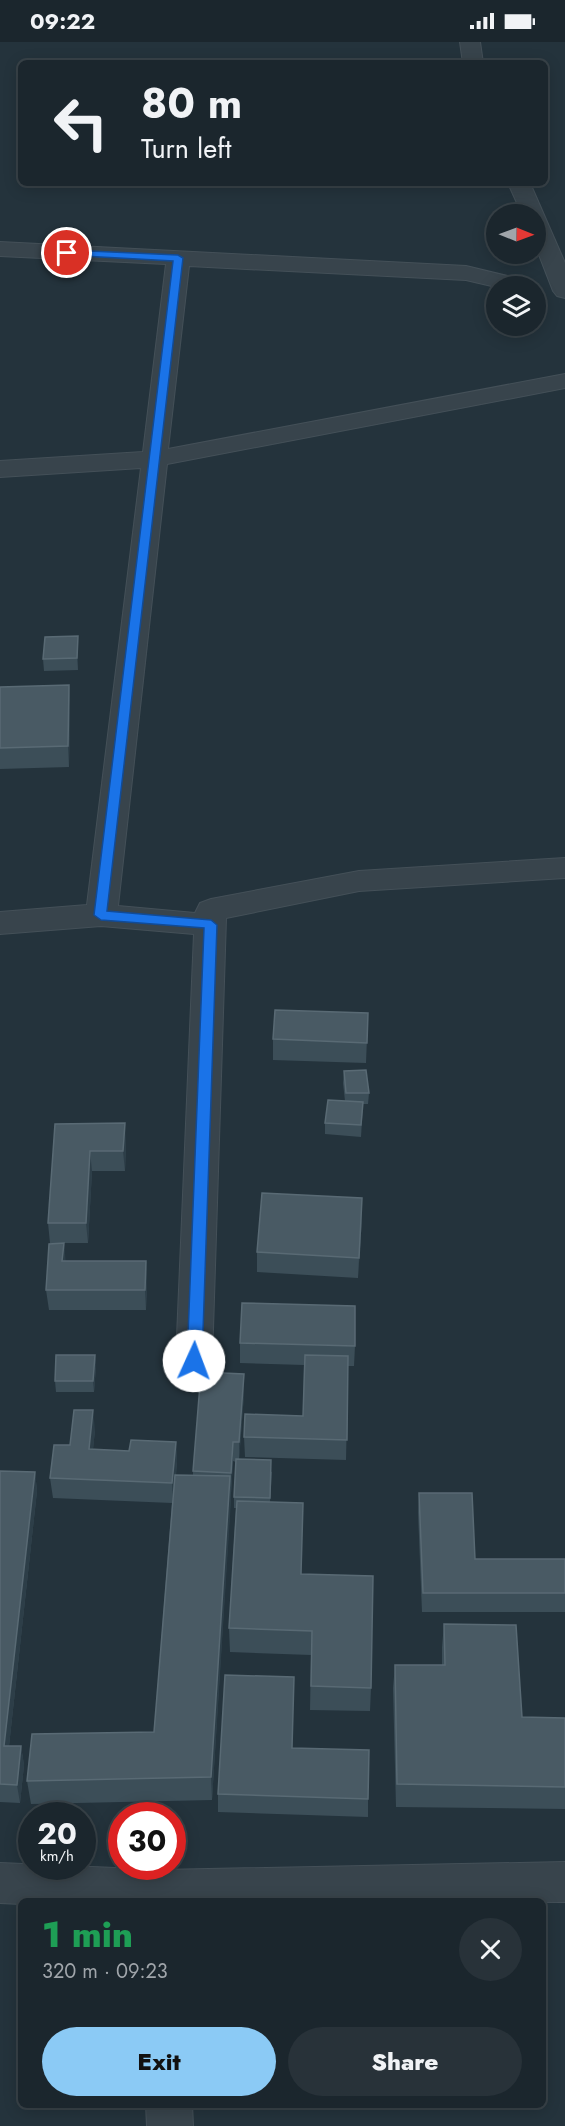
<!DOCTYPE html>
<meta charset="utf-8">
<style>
:root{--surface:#1b262d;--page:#283239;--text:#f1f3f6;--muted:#a0a5aa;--line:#394349;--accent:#8bcaf5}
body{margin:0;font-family:Jost,sans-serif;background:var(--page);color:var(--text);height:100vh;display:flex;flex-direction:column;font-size:22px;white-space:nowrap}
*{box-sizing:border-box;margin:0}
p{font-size:20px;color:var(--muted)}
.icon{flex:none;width:33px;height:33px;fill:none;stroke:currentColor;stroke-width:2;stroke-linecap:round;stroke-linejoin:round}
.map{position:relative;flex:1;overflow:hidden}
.details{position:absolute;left:18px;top:1856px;width:528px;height:210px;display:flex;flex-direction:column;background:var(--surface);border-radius:9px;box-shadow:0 3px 15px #0003,0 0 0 2px var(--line)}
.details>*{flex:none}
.hud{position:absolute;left:18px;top:18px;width:530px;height:126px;border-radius:9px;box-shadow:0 3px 15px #0003,0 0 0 2px var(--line);background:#1b262d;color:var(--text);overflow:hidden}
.needle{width:39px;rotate:91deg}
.fabs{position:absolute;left:486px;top:162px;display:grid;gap:12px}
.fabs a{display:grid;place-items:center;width:60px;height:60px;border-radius:50%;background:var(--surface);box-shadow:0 3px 15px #0003,0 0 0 2px var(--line);font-size:30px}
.speed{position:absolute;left:18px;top:1760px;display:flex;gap:12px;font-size:30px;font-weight:700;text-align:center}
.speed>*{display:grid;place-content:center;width:78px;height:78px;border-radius:50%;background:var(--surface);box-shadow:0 3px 15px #0003,0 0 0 2px var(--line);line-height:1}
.speed small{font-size:15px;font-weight:400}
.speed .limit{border:9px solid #d22;background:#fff;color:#111}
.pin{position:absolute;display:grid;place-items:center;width:51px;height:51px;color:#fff;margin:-26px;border:3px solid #fff;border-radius:50%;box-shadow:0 2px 6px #0007}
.me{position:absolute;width:66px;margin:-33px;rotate:2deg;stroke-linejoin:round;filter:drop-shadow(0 0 4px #0008)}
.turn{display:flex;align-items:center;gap:21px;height:126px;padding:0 24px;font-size:27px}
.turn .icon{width:78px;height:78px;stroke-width:2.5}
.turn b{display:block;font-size:42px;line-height:51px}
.round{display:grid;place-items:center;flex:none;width:63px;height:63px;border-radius:32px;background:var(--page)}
.head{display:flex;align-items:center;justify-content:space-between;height:102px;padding:0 24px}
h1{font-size:36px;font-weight:800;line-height:45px;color:#1e9e55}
.action{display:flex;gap:12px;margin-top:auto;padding:12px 24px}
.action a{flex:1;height:69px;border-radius:36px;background:var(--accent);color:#111;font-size:24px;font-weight:800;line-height:69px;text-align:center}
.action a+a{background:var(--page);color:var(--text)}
.status{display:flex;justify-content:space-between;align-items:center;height:42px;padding:0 30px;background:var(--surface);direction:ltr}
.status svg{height:16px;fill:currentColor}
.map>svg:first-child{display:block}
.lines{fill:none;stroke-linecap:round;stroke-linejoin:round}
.minor-casing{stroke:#445058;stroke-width:2}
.minor{fill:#38444c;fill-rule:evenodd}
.wall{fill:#3c4e58}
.shaded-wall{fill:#2d3e48}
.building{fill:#495a64;stroke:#596a74;stroke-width:1.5}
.route{fill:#1a73e8;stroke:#114b97;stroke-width:1.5}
</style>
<div class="status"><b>09:22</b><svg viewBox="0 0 49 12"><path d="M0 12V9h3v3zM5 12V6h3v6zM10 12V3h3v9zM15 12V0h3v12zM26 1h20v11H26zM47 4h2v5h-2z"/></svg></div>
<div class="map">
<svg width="565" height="2084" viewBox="0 0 565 2084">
<rect width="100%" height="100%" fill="#24333c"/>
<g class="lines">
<defs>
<path id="minor" d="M460 0H480L483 21H463Z
M508 141H530L565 221V256L557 254 553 249 536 205V172H522Z
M0 200 466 224 528 239 532 244 496 245 466 238 189 224 168 407 565 332V346L167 422 118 864 195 871 200 861 211 857 359 829 565 816V836L359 849 226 876 212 1319 207 1329 194 1334 181 1329 176 1319 194 892 101 884 0 892V870L87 863 141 426 0 435V419L143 410 166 222 0 214Z
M565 1820V1860L21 1858V1862L0 1861V1821L161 1828Z
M146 2062H192L193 2084H147Z"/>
</defs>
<use href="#minor" class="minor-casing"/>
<use href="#minor" class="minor"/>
</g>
<path class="wall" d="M78 605V628L44 629 43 617Z
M69 643 70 664 69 725 0 727V645Z
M368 971 366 1021 273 1018V997Z
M344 1029 369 1051 368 1062H363L361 1095 325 1092V1081L345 1059 343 1041Z
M55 1082 126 1101 125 1129H92L88 1201H50L48 1181Z
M362 1177 358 1236 257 1230V1210Z
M64 1201 65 1219H146L147 1239 146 1268H49L46 1248Z
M240 1301 355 1304 354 1324H348L346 1418 245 1415 244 1395 303 1374 304 1323 240 1321Z
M95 1313 96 1324 94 1350H56L55 1339Z
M244 1332V1352L239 1417 272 1430 270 1460 301 1532 371 1646 370 1669 310 1668 311 1613 230 1610 229 1586 236 1466H234V1455L236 1420 233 1419 212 1758 31 1762 27 1739 154 1690 172 1461 53 1456 50 1436 70 1403 95 1388 93 1407 129 1409 176 1400 177 1419 176 1433H193V1429Z
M0 1429 35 1430 37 1449 9 1704H21L24 1723 20 1761 0 1760Z
M419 1451 475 1517H565V1570H422L418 1470Z
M444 1582 522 1675 565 1676V1767L396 1765 393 1646 395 1623H442V1605Z
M293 1706 368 1757V1775L218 1770V1752Z"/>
<path class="shaded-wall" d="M78 594V628L77 616Z
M69 643 70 664 69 725 68 704Z
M125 1081 126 1101 125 1129 123 1109Z
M90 1109 92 1129 88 1201 86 1181Z
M362 1156V1177L358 1236Z
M64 1201 66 1222 62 1219Z
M146 1219 147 1239 146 1268 145 1248Z
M95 1313 96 1324 94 1350 93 1339Z
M244 1332V1352L239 1420V1400Z
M93 1368 95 1388 91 1427 89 1407Z
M176 1400 177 1419 173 1461 172 1441Z
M233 1400V1419L231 1451V1431Z
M35 1430 37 1449 7 1722 4 1704Z
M230 1434 231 1459 212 1758 211 1735Z
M21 1704 24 1723 20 1761 17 1743Z"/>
<path class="building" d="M78 594 77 616 43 617 45 595Z
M69 643 68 704 0 706V645Z
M275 968 368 971 367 1001 273 997Z
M366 1028 369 1051H346L344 1029Z
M328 1058 363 1060 361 1083 325 1081Z
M125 1081 123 1109H90L86 1181H48L55 1082Z
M262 1151 362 1156 359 1216 257 1210Z
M64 1201 62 1219H146L145 1248H46L49 1202Z
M242 1261 355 1264V1304L240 1301Z
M56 1313H95L93 1339H55Z
M305 1313 348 1314 347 1398 244 1395 245 1372 303 1374Z
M201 1330 244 1332 239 1400H233L231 1431 193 1429Z
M74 1368H93L89 1407 129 1409 131 1398 176 1400 172 1441 50 1436 54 1403H70Z
M236 1417 271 1418 270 1456 234 1455Z
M0 1429 35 1430 4 1704H21L17 1743 0 1742Z
M175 1433 230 1434 211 1735 27 1739 32 1692 154 1690Z
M419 1451H472L475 1517H565V1551H423Z
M237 1459 303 1461 301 1532 373 1534 371 1646 311 1644 312 1589 229 1586Z
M444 1582 516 1583 522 1675 565 1676V1745L397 1742 395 1623H445Z
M225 1633 294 1635 292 1706 369 1708 368 1757 218 1752Z"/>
<path class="route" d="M67 208 178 213 183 216 107 869 211 878 217 883 202 1319 200 1324H189L187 1319 204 886 101 878 94 873 173 219 64 213 62 211Z"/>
</svg>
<div class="fabs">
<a><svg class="needle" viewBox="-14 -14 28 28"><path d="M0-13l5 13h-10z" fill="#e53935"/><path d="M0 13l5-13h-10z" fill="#a0a5aa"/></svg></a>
<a><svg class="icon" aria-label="layers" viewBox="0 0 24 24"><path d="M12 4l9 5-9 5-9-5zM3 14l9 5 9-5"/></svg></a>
</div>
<div class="speed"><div>20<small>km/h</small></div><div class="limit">30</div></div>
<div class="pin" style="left:67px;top:211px;background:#d93025"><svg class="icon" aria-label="arrive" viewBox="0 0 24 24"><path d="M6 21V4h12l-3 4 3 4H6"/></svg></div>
<svg class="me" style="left:194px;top:1319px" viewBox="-20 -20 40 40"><circle r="19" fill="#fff"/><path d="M0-13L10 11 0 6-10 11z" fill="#1a73e8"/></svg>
<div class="hud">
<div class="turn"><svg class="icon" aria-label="left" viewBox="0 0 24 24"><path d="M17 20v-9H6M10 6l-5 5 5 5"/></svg><div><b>80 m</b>Turn left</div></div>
</div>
<section class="details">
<div class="head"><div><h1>1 min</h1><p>320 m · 09:23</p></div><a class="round"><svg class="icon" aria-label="close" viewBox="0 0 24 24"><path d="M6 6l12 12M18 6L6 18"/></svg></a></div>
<div class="action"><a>Exit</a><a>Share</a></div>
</section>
</div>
